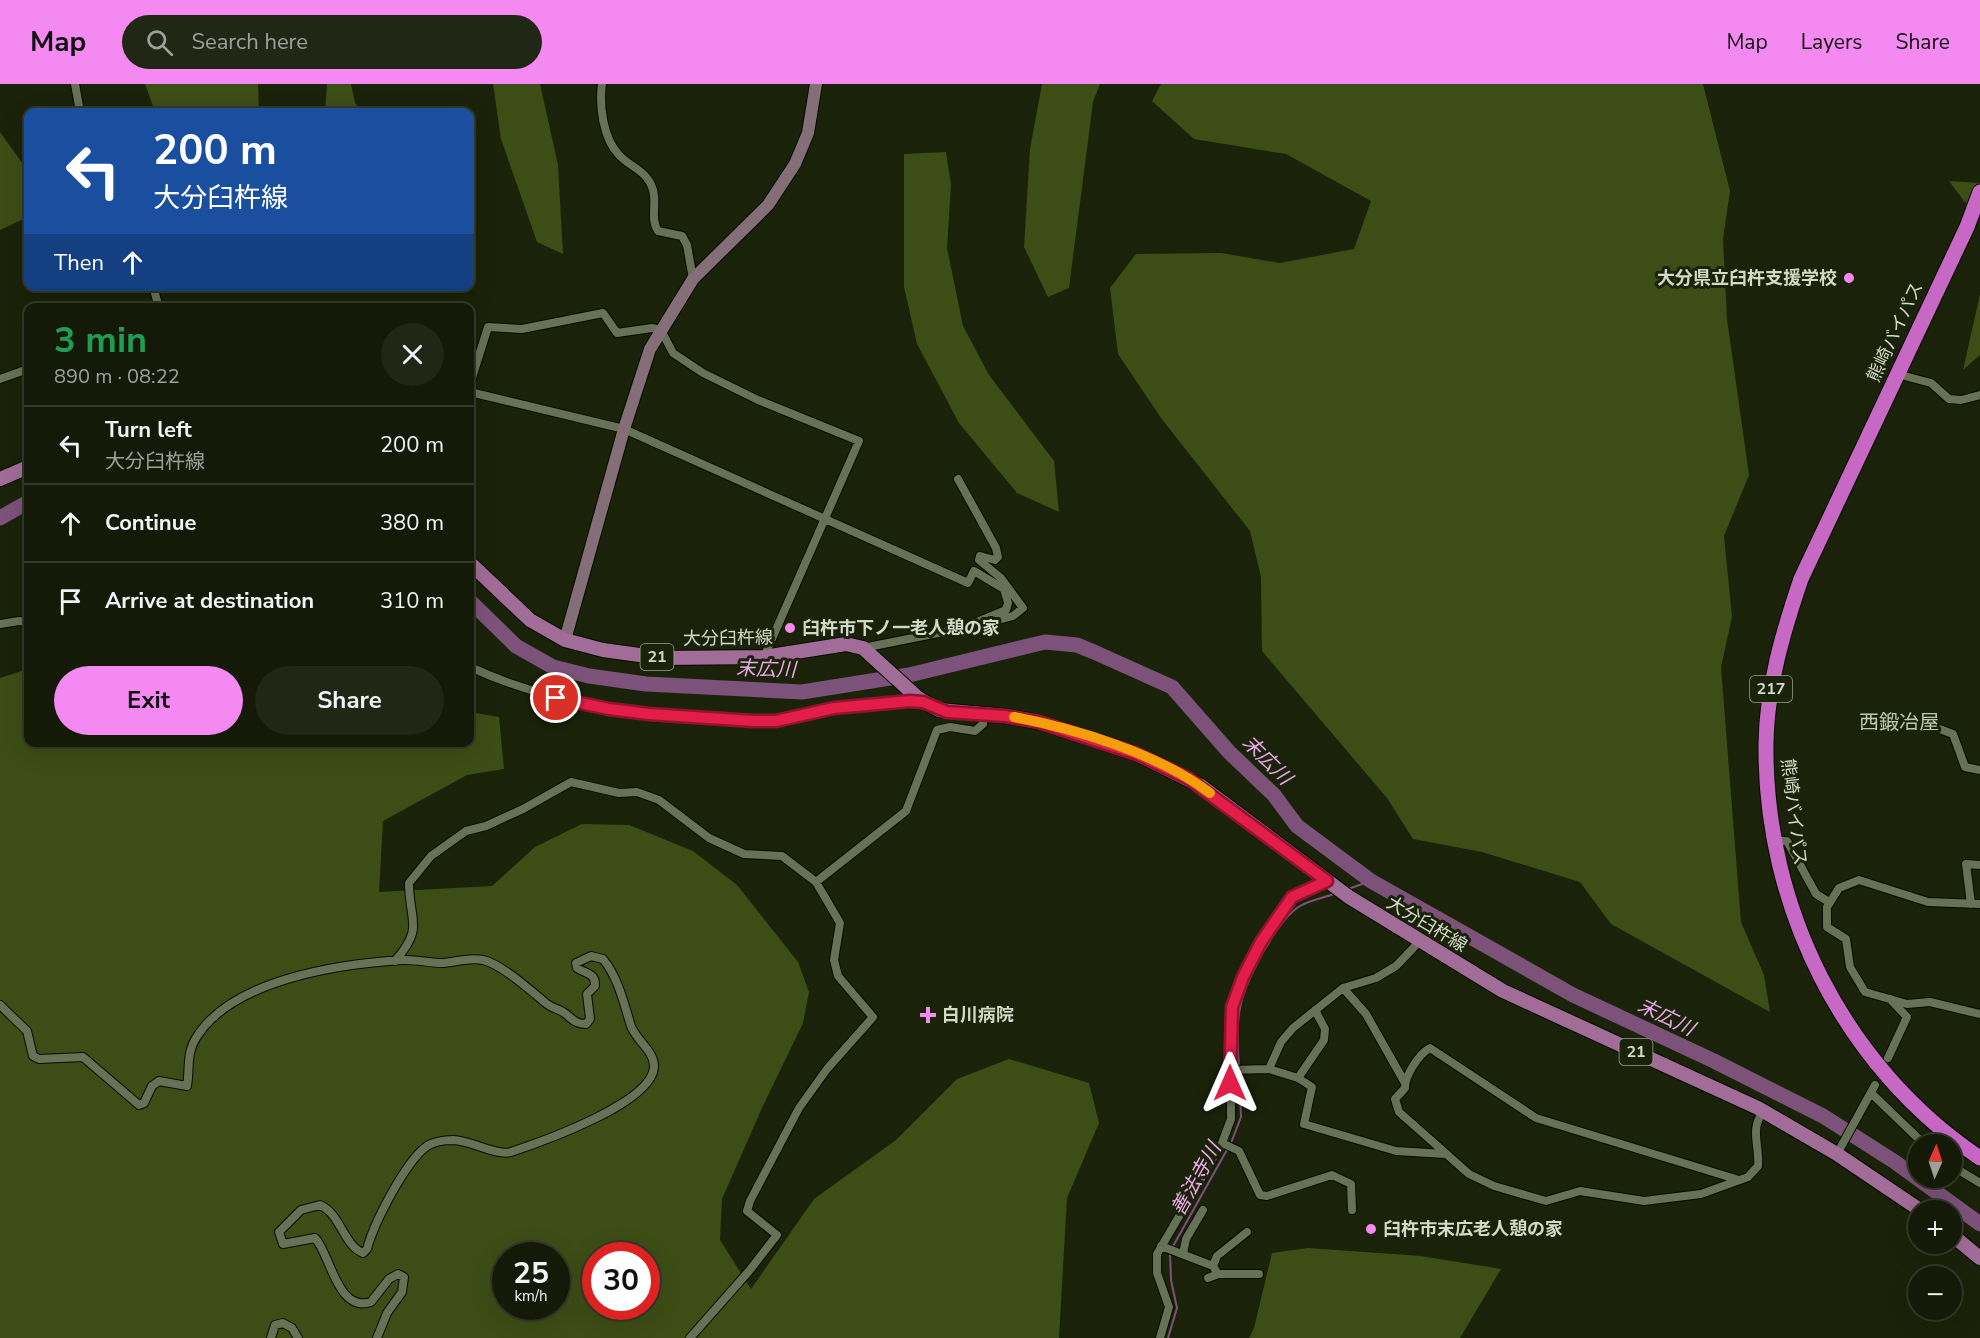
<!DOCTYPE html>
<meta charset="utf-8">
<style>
:root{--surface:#141a07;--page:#212715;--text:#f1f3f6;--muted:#9da19b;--line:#333828;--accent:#f389f1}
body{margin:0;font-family:"Nunito Sans","Noto Sans JP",sans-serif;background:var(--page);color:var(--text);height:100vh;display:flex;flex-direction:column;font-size:22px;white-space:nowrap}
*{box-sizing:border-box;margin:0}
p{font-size:20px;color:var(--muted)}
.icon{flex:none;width:33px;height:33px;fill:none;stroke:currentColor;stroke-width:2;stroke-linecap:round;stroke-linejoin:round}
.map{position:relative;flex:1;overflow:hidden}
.sheet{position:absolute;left:24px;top:219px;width:450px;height:444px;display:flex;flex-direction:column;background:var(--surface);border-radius:12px;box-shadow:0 6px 24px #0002,0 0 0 2px var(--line)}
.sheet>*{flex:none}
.guide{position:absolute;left:24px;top:24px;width:450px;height:183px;border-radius:12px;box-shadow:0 6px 24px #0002,0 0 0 2px var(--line);background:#1a4fa0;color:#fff;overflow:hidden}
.needle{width:39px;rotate:3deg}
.fabs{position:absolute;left:1908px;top:1050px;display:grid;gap:12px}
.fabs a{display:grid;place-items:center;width:54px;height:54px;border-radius:50%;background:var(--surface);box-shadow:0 6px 24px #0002,0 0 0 2px var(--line);font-size:30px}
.speed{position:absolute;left:492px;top:1158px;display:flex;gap:12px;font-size:30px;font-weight:700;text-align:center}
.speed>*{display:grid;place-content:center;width:78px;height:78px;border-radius:50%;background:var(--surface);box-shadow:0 6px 24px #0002,0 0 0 2px var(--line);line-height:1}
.speed small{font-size:15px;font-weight:400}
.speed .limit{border:9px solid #d22;background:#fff;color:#111}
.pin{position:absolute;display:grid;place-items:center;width:51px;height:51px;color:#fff;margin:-26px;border:3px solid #fff;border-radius:50%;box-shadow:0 2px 6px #0007}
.me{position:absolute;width:66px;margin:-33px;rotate:0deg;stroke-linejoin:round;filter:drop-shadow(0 0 4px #0008)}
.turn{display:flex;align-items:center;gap:21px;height:126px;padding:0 30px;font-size:27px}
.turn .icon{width:78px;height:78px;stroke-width:2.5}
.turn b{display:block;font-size:42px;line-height:51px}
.then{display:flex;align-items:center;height:57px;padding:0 30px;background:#0003;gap:12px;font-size:22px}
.round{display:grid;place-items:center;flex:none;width:63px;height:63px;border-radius:32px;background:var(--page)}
.headline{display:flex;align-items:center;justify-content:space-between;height:102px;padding:0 30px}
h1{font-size:36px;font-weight:700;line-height:45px;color:#1e9e55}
.button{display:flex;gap:12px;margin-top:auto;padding:12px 30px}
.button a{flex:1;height:69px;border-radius:36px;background:var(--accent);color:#111;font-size:24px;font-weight:700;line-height:69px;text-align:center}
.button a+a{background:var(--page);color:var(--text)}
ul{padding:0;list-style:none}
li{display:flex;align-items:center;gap:18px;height:78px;padding:0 30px;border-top:2px solid var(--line)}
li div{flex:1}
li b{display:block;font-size:22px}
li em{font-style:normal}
header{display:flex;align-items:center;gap:36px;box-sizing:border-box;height:84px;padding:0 30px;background:var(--accent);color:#111}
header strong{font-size:28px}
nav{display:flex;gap:33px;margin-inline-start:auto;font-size:21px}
.search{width:420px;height:54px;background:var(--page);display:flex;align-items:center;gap:15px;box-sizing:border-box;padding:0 21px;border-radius:33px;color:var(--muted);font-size:22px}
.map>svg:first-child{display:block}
.forest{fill:#3d4d16;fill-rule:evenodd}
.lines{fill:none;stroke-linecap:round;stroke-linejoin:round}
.stream{stroke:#7c527a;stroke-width:2}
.river{stroke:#7c527a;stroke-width:15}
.street-casing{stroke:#060b00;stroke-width:10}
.secondary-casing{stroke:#060b00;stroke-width:14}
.primary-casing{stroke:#060b00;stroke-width:16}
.highway-casing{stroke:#060b00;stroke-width:17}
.street{stroke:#677155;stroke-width:8}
.secondary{stroke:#846e77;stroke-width:12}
.primary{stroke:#a16c98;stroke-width:14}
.highway{stroke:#c768c5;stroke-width:15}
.route-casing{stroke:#92132f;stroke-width:15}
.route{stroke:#e11d48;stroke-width:10}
.slow{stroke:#f59e0b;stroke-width:10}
.poi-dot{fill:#f389f1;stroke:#1a2209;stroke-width:2}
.labels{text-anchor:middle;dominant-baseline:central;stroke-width:6;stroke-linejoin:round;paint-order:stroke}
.shield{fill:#1a2209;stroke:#9ca28f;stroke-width:1.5}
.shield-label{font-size:16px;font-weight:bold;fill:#d3d9c9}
.poi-label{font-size:18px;font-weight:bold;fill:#d3d9c9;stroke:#1a2209;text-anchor:start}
.street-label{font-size:18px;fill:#d3d9c9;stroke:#1a2209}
.water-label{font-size:20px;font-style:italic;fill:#e9a8e6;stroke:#1a2209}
.neighbourhood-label{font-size:20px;fill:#bfcaab;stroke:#1a2209}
</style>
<header>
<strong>Map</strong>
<div class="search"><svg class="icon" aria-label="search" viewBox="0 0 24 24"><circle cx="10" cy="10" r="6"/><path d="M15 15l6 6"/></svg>Search here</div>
<nav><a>Map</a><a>Layers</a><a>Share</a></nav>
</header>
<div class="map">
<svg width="1980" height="1254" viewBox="0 0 1980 1254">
<rect width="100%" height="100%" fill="#1a2209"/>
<path class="forest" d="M145 0H258L259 28H155Z
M327 0H351L355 19 362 28H325Z
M493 0H540L558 81 563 170 537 158 501 55Z
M1042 0H1100L1093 18 1069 204 1048 213 1024 163 1030 65Z
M1161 0H1703L1730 107 1723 155 1727 235 1749 391 1724 452 1732 533 1721 583 1741 838 1764 891 1770 928 1611 840 1580 798 1482 768 1413 755 1387 714 1262 567 1261 493 1250 447 1161 334 1118 270 1110 204 1136 170 1221 169 1280 179 1354 165 1371 117 1286 70 1194 55 1152 17Z
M0 48 28 87V133L0 146Z
M946 68 951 101 947 164 963 242 989 291 1054 377 1059 428 1017 409 959 339 917 260 904 203V70Z
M1949 97 1980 99V130L1964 117Z
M1980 210V271L1963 286Z
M28 585V658H470V628L499 633 504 685 467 691 383 737 379 808 492 802 535 763 582 740 629 741 693 767 737 801 798 878 809 908 803 939 762 1024 722 1115 720 1156 751 1205 814 1115 896 1056 957 995 1009 975 1089 999 1099 1039 1067 1114 1059 1254H0V594ZM506 1172H556V1222H506ZM596 1172H646V1222H596Z
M1308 1164 1421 1172 1501 1185 1460 1254H1249L1254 1244 1272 1169Z"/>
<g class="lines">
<path class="stream" d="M1348 805 1371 797
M1239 984C1238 964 1236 943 1240 924 1245 897 1277 836 1300 822 1310 816 1323 814 1334 810
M1231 1059 1241 1033 1239 989
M1172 1164 1228 1064
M1168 1254 1177 1224 1171 1196 1170 1169"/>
<path class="river" d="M0 434 28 418
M470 517 516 562 553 583 589 592 646 600 802 608 909 591 1045 558 1077 561 1094 568 1172 603 1229 668 1274 711 1297 742 1371 797 1573 911 1714 977 1823 1032 1895 1078 1980 1140"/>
<defs>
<path id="street" d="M75 0 80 28
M602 0C599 22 603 54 619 71 631 84 647 86 653 106 657 120 650 135 658 147L682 152 687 161 693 195
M153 202 159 224
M1897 290 1931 299 1949 315 1961 316 1980 311
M0 295 28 285
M470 300 488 243 522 245 603 229 617 249 652 244 661 246 673 269 703 289 758 316 859 357 764 573
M470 308 624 345 968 499 974 487 1004 505 1008 519 1006 526 960 545
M958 395 996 464 998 473 995 476 980 472 979 476 1001 494 1023 524 1013 532 984 540
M0 540 19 537 28 538
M863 564 963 544
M470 583C546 618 626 629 709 634 731 636 755 640 777 636 825 629 873 613 922 618
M1926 640 1953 650 1965 683 1980 686
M1774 757H1787L1816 810 1829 818
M816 798 906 727 937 646 950 643 975 647 983 640V631
M1971 820 1966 780 1980 781
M1980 820 1928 818 1859 796 1839 804 1827 823V843L1846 855 1850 883 1865 908 1907 920 1930 918 1980 930
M395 877C425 843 409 837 409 799L431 772 466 747 486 742 523 725 571 698 619 709 637 708 659 716 709 754 744 770 782 772 816 798 840 839 834 876 838 892 873 933 827 985 799 1024 750 1117 747 1127 777 1151 749 1187 690 1254
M1343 904 1366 930 1405 999
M0 921 27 947 33 972 39 975 83 973 139 1021 144 1019 152 1002 159 997 187 1002C190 985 186 970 196 954 232 895 340 880 402 876 416 875 429 879 443 879 457 878 469 873 483 876 503 881 531 907 547 920 552 924 558 925 563 928 572 934 574 940 586 940L590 935 587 910 595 902C596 889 586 890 577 884L576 879 591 872 603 875C618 893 624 920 631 942 636 956 653 966 654 981 656 1018 541 1058 511 1068 496 1072 473 1057 453 1056 445 1056 434 1058 427 1062 405 1078 374 1139 367 1165L363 1169C343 1161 341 1130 320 1121L301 1126 279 1148 283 1160 315 1154C331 1171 337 1229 371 1218L389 1195 398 1190 404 1193 402 1208 387 1229 377 1254
M1888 974 1907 933 1890 915
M1269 985 1298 994 1312 1003 1304 1040 1396 1067 1445 1070
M1230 986 1269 985 1281 958 1293 944 1343 904 1376 894 1396 882 1420 857
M1298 994 1324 956 1325 945 1315 926
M1871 1009 1924 1060
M1222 1059 1239 1067 1260 1111 1267 1112 1332 1091 1351 1100 1352 1126
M1837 1070 1875 1001
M1952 1082 1980 1099
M1739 1096 1536 1034 1430 964C1419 970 1405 991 1405 1004L1395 1015 1399 1028 1469 1090 1494 1102 1546 1117 1580 1107 1644 1117 1701 1110 1748 1093 1758 1082C1760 1064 1749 1042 1764 1028
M1161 1162 1213 1182 1218 1190
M1183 1170 1186 1155 1203 1126
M1213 1182 1217 1172 1247 1148
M1208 1194 1218 1190H1259
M271 1254 275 1241 283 1239 292 1244 298 1254
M1160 1254 1169 1223 1157 1189V1170L1222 1059 1231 1035V930L1243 893 1261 858 1292 813 1327 797"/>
<path id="secondary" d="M565 556 624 345 650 265 693 195 768 121 795 80 808 49 816 0"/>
<path id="primary" d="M0 395 28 383
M470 479 530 536 565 556 603 566 661 574 764 573 846 560 863 564 918 614 939 626 1005 632 1039 638 1137 670 1201 702 1349 813 1503 907 1758 1024 1837 1070 1920 1126
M1952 1151 1980 1174"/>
<path id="highway" d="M1980 108 1967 143 1801 495C1783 548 1767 602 1766 659 1764 823 1844 983 1980 1074"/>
</defs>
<use href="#street" class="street-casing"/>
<use href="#secondary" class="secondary-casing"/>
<use href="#primary" class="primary-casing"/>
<use href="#highway" class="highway-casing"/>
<use href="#street" class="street"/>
<use href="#secondary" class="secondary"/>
<use href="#primary" class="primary"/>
<use href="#highway" class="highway"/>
</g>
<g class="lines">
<defs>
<path id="route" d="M556 614 609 625 649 630 753 637H776L834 624 910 617 923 618 947 628 1005 632 1039 638 1137 670 1189 695 1327 797 1292 813 1261 858 1243 893 1232 923 1230 999"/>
</defs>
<use href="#route" class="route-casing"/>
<use href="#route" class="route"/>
<path class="slow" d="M1014 633C1077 645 1159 670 1210 709"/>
</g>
<g class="poi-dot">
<circle cx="1849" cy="194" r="6"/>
<circle cx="790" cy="544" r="6"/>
<path d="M925 922h6v6h6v6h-6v6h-6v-6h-6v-6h6z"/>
<circle cx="1371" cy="1145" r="6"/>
</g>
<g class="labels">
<g class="shield">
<rect x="640.5" y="560" width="33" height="26" rx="4.5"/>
<rect x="1750" y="592" width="42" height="26" rx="4.5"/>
<rect x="1619.5" y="955" width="33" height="26" rx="4.5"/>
</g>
<g class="shield-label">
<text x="657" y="573">21</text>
<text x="1771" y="605">217</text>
<text x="1636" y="968">21</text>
</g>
<g class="poi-label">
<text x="1837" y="194" text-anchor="end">大分県立臼杵支援学校</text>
<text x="802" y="544">臼杵市下ノ一老人憩の家</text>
<text x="942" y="931">白川病院</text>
<text x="1383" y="1145">臼杵市末広老人憩の家</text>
</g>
<g class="street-label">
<text transform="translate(1895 248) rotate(-65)">熊崎バイパス</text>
<text transform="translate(728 554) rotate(-1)">大分臼杵線</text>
<text transform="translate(1794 728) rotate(83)">熊崎バイパス</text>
<text transform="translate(1427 840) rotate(31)">大分臼杵線</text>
</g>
<g class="water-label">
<text transform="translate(766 585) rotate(2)">末広川</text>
<text transform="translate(1267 676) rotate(45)">末広川</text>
<text transform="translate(1666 933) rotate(26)">末広川</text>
<text transform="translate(1196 1095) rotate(-61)">善法寺川</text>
</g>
<g class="neighbourhood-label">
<text x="1899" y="638">西鍛冶屋</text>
</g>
</g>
</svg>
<div class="fabs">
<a><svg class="needle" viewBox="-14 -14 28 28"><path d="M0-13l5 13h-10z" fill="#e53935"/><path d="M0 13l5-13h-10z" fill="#9da19b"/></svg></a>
<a>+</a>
<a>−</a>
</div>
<div class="speed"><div>25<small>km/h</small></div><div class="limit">30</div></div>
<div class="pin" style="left:556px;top:614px;background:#d93025"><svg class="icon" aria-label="arrive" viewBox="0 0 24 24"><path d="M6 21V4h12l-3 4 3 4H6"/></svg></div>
<svg class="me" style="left:1230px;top:999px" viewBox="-20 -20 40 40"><path d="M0-17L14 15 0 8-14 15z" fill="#e11d48" stroke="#fff" stroke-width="4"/></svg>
<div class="guide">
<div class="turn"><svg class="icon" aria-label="left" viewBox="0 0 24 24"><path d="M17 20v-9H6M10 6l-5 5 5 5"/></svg><div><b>200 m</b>大分臼杵線</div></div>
<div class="then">Then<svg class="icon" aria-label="ahead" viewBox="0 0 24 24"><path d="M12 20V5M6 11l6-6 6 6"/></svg></div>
</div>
<section class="sheet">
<div class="headline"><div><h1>3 min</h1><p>890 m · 08:22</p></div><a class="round"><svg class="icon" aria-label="close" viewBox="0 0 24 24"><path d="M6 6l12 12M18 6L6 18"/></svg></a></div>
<ul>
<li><svg class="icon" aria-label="left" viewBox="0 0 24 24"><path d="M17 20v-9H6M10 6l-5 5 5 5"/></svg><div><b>Turn left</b><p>大分臼杵線</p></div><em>200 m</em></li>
<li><svg class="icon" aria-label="ahead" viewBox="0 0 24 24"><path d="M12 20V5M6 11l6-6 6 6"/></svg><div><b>Continue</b></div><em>380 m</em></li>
<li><svg class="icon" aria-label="arrive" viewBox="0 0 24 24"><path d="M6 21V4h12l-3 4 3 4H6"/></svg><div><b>Arrive at destination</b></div><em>310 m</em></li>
</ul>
<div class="button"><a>Exit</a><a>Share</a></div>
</section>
</div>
